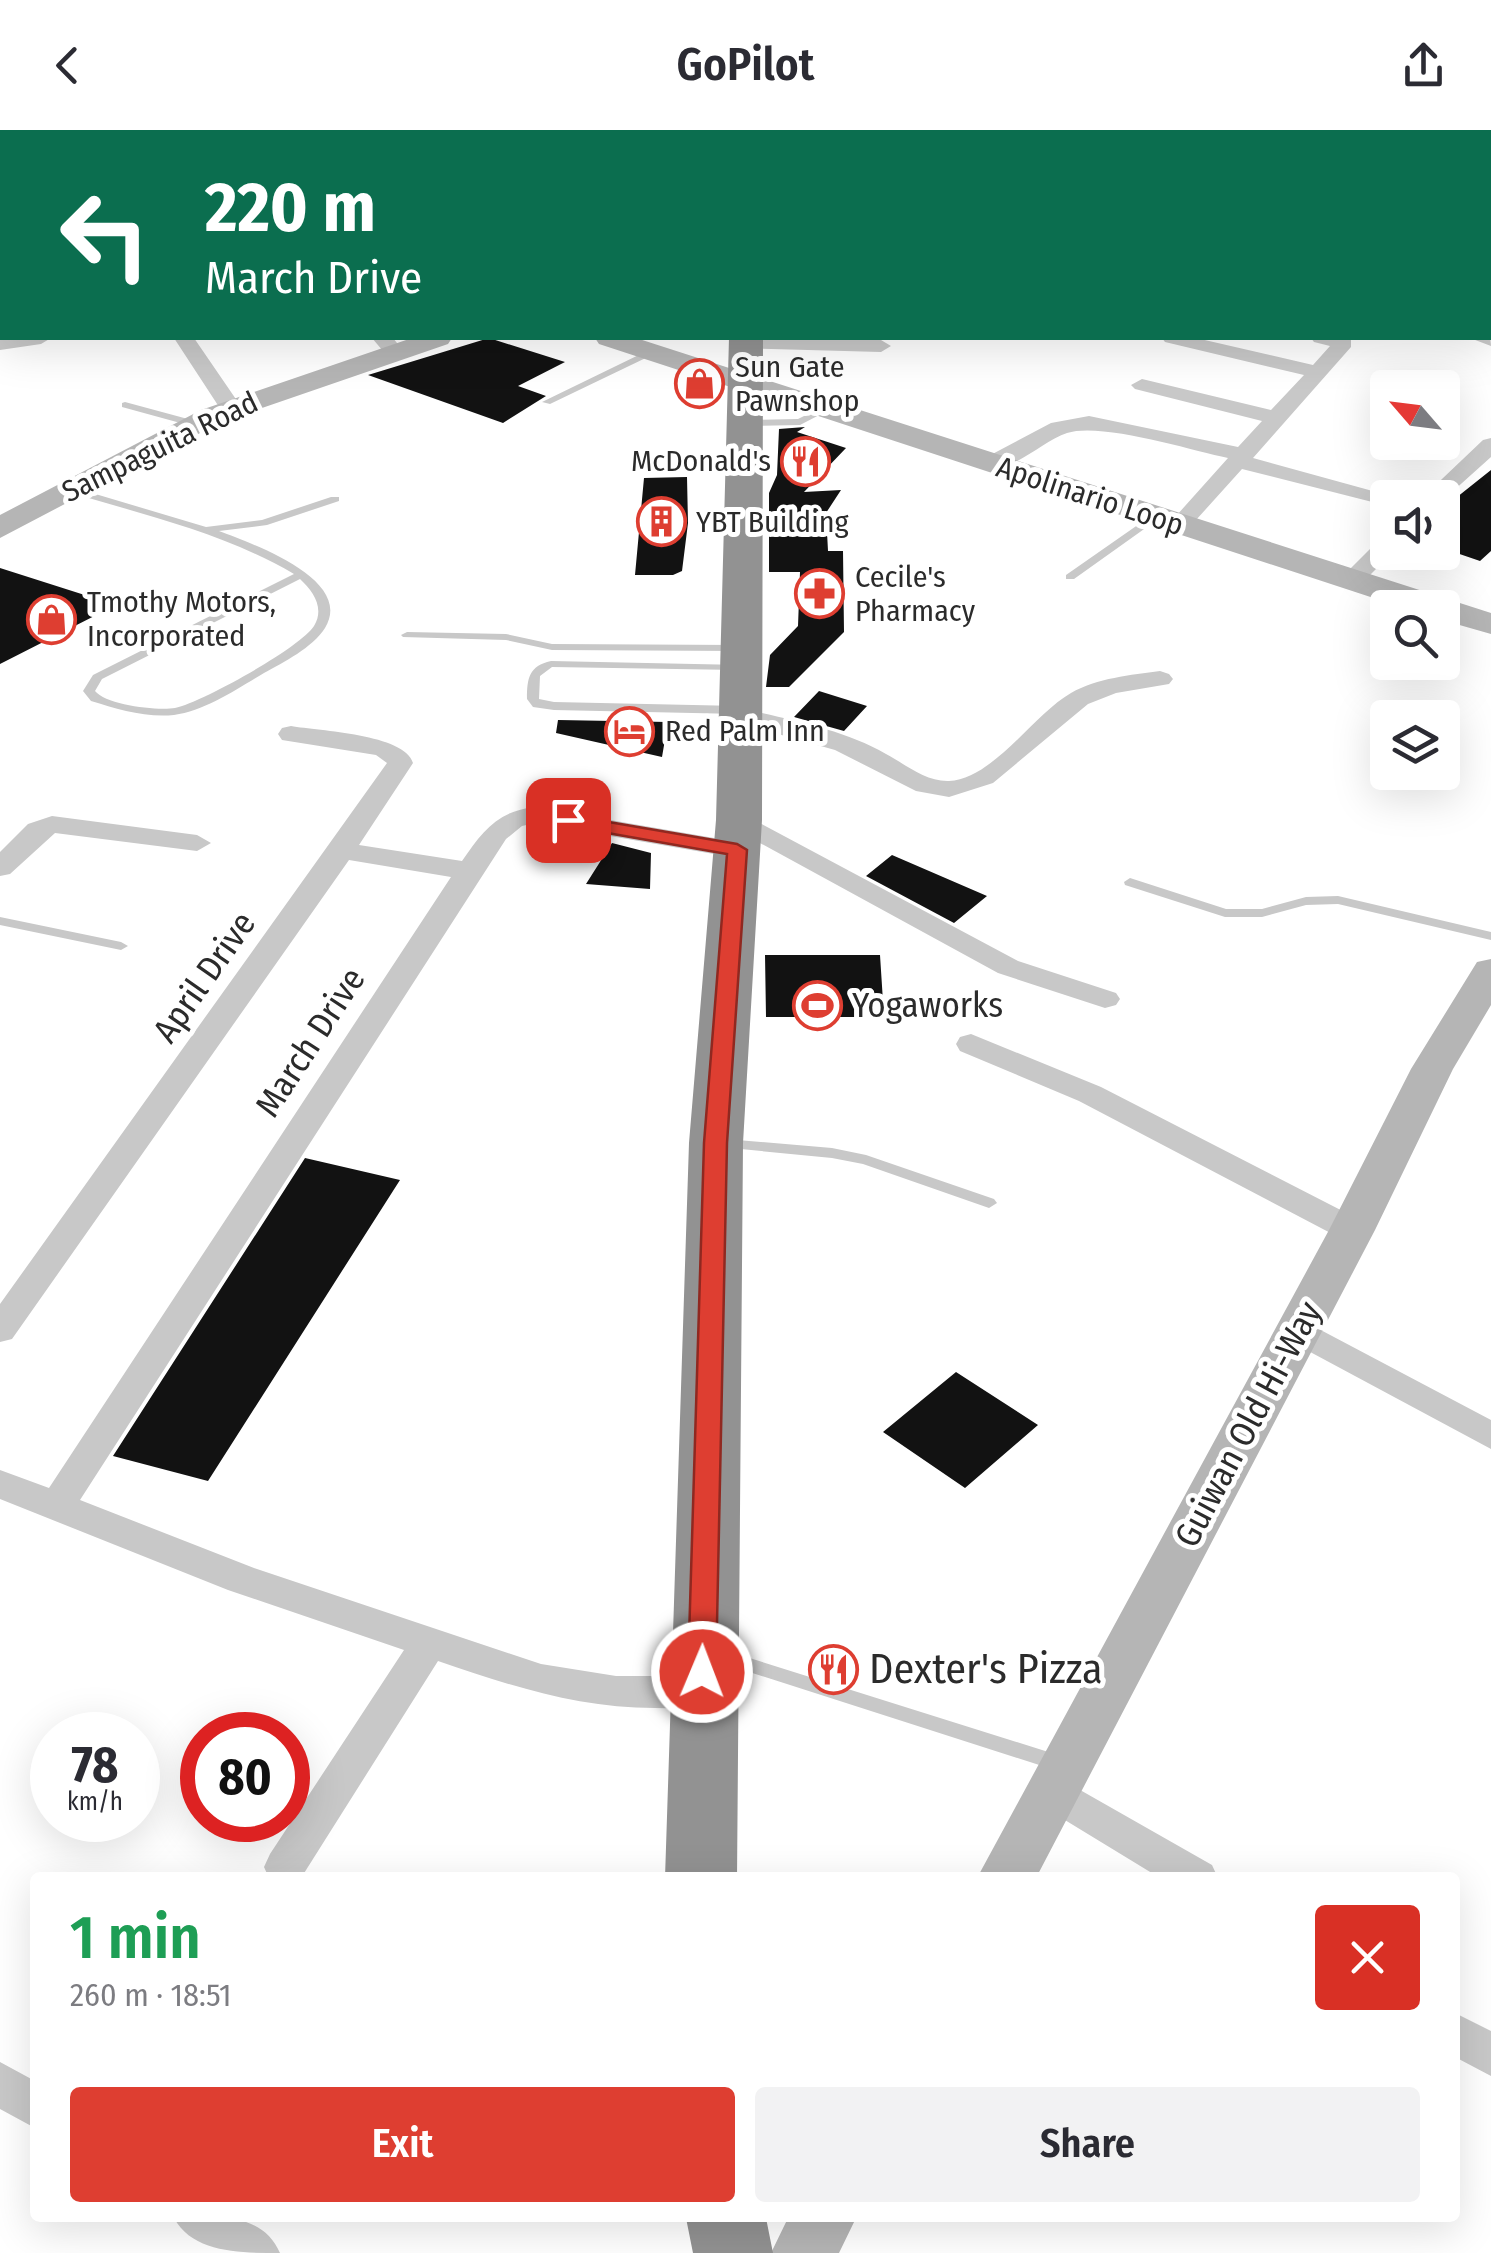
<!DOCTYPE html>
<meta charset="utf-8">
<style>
:root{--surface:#fff;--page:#f2f2f3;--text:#2b2b33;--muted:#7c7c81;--accent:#de3e31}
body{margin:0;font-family:"Fira Sans Condensed",sans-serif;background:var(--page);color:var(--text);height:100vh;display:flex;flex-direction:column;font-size:38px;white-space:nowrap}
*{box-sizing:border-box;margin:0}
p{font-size:32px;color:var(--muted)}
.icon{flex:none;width:55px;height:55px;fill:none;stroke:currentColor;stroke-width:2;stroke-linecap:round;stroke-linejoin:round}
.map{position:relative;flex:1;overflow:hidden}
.sheet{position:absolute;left:30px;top:1742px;width:1430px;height:350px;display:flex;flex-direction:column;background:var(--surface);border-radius:10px;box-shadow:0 10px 40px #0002}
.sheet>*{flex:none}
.banner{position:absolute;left:0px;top:0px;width:1492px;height:210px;box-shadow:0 10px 40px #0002;background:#0b6e4f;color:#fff;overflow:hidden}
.needle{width:65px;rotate:298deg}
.fabs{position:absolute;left:1370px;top:240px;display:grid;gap:20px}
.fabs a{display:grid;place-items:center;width:90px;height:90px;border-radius:10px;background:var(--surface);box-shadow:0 10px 40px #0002;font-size:50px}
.speed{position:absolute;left:30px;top:1582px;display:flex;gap:20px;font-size:50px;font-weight:700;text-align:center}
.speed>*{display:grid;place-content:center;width:130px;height:130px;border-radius:50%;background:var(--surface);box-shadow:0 10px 40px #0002;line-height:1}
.speed small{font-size:25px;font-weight:400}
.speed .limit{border:15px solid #d22;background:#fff;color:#111}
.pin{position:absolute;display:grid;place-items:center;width:85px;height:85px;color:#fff;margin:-42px;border-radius:20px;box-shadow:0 5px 15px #0006}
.me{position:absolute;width:110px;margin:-55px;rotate:1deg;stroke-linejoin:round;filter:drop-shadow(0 0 8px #0008)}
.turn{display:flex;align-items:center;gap:35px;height:210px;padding:0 40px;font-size:45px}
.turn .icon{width:130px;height:130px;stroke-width:2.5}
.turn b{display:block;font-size:70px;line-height:85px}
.round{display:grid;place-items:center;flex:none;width:105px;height:105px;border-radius:10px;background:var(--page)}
.overview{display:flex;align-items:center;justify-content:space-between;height:170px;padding:0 40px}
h1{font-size:60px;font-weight:600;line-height:75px;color:#1e9e55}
.cta{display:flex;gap:20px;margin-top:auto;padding:20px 40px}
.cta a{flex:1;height:115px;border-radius:10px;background:var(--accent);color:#fff;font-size:40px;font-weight:600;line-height:115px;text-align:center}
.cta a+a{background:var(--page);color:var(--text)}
header{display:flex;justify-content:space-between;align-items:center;height:130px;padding:0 40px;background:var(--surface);font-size:45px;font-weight:600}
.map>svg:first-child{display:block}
.building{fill:#121212}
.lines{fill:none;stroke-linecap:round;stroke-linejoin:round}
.lane{fill:#c8c8c8;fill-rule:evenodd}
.street{fill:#c8c8c8;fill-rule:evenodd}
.secondary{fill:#b5b5b5;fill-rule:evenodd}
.highway{fill:#929292;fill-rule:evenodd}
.route{fill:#de3e31;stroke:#902820;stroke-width:2.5}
.labels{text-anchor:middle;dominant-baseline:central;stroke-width:10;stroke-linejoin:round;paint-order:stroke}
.far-poi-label{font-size:30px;fill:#2b2b2b;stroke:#fff;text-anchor:start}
.far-street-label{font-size:30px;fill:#2b2b2b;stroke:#fff}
.street-label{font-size:35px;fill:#2b2b2b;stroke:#fff}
.poi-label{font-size:35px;fill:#2b2b2b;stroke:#fff;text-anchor:start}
.near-poi-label{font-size:42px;fill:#2b2b2b;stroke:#fff;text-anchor:start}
</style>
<header><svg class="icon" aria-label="back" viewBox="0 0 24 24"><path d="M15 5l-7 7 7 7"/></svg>GoPilot<svg class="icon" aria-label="share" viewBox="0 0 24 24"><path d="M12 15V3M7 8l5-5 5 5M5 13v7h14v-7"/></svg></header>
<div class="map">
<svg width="1491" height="2123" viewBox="0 0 1491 2123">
<rect width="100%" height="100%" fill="#fff"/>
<path class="building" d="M489 208 565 232 518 256 546 266 503 293 368 245Z
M805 297 797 302 846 318 804 362 841 360 826 383 828 421H843L844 502 789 557H766L770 525 798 496 800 442H769V363L777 345 779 299Z
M1491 340V421L1480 431 1442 418V379Z
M687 347 688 393 682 441 673 445H635L644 348Z
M0 438 116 475 0 534Z
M819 561 867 576 844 601 794 587Z
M558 590 668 592 662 627 556 603Z
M612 713 651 723 650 759 586 754Z
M892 725 987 766 954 793 866 746Z
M765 825H880L884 887H766Z
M305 1028 400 1050 208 1351 113 1326Z
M956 1242 1038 1295 965 1358 883 1302Z"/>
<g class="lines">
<path class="lane" d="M651 219 654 220V224L550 274 542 272Z
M125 272 199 292 200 294 195 297 122 277V273Z
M824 276 827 277V281L800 295 743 296 738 293 743 290 798 289Z
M72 357 206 397 262 390 331 367H339V371L267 395 219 401C250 413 355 449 325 498 312 518 284 532 264 543 237 559 205 581 174 585 146 588 117 579 91 571L83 561 93 545 294 444C224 403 145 385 68 362L67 360ZM300 449C313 461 325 478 314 496 300 518 202 572 175 578 157 581 106 575 95 561L102 549Z
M1152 385 1161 387 1074 449H1066V445Z
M1388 495V505H1379V501Z
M407 502 506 504 552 514 738 515 744 518 738 521 552 520 506 510 403 507 401 505Z
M551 531 742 535V539L738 540 552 537 540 546 539 569 554 572 739 576 745 580 739 584 554 580 533 577 527 569C527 548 529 536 551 531Z
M1130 748 1226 779H1262L1306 767 1338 766 1491 802V810L1338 774 1306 775 1262 787H1225L1125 755 1124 752Z
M0 787 121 812 128 816 121 820 0 795Z
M725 1009 832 1018 866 1025 994 1069 997 1073 989 1078 863 1034 832 1028 720 1017 718 1014Z
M721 1519 1061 1626 1068 1628 1070 1634 1068 1640 1061 1642 715 1531 712 1526 715 1521Z"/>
<path class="street" d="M91 0H109L110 2H93Z
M221 0H239V2H222Z
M1111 0H1140L1142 2H1113Z
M1490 19H1491V29H1490Z
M1490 61H1491V71H1490Z
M1490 166H1491V179H1490Z
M1490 204 1491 216 1470 208H1490Z
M0 208H51L41 214 0 220Z
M174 208H194L242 278 239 283H223Z
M372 208H393L405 223 395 229 388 227Z
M746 208 881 210 891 216 881 222 739 218V210Z
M1162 208H1196L1313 235 1330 216 1314 212 1311 208 1351 209V217L1253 328 1398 368H1388V376L1242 339 1187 400 1179 402 1168 395 1228 328C1190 320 1101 292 1067 303 1042 311 1010 345 983 339L980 334 983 329 1051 293 1089 286 1238 317 1262 291 1135 259 1131 255 1142 249 1271 280 1304 245 1165 212Z
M1491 308V327L1442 371V368H1422L1483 310Z
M1388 407V422H1393L1360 455H1344L1340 450 1344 445 1380 409Z
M1160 541 1169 544 1173 549 1169 554 1116 563 1088 574 993 653 949 667 916 661 835 620 732 591 728 586 741 578C789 590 843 599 886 624 905 634 926 652 949 651 993 649 1034 584 1071 563 1097 548 1131 545 1160 541Z
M291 596C319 601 405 604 413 633L359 715 462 731C482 702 497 681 535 677L737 712 751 720 737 728 535 693 522 696 506 709 80 1370 254 1438 541 1534 616 1546H702L716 1551 722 1562 716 1573C696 1580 676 1578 655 1578 578 1578 511 1556 438 1531L301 1748H269L264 1737 270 1724 404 1520 228 1460 0 1369V1340L49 1358 451 747 349 730 12 1209 0 1212V1174L387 633 376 625 282 610 278 604 282 598Z
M739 682 1018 831 1116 863 1120 869 1116 875 1105 878 998 843 729 696 725 690Z
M52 686 197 705 211 713 197 721 55 703 10 744 0 746V722L28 694Z
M971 904 1101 957 1364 1092 1369 1100 1364 1108 1352 1111 1340 1108 1079 971 960 921 956 914 960 907Z
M1298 1188 1491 1290V1319L1286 1209 1281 1200 1286 1191Z
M1052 1644 1212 1735 1218 1748H1160L1037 1673 1031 1661 1037 1649Z
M1455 1883 1491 1901V1946L1455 1927Z
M0 1932 35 1951V1998L0 1979Z
M174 2088C213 2086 262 2081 280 2123 240 2123 193 2123 174 2088Z"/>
<path class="secondary" d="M687 0H722L723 2H689Z
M1490 123H1491V139H1490Z
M412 208H452L448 214 221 292 0 408V385L201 280Z
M595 208H636L1491 483V504L1442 490V478H1404L599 214Z
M1491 829V875L1453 939 1375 1100 1036 1748H977L1329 1100 1411 939 1477 832Z
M788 2088H856L839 2123H771Z"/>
<path class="highway" d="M585 0H618L620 2H587Z
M729 208H763L762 690 743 1013 737 1748H665L689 1013 716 690Z
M686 2088H766L773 2123H693Z"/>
</g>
<path class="route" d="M568 685 737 714 747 720 727 1013 716 1542 712 1549 702 1553 693 1549 688 1542 704 1013 727 724 562 695 559 690Z"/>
<defs>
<symbol id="shop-ring" viewBox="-11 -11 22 22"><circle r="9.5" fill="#fff" stroke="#de3e31" stroke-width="1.5"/><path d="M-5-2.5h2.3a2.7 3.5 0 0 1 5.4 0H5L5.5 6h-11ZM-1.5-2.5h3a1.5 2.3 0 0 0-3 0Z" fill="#de3e31"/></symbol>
<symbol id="restaurant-ring" viewBox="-11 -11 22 22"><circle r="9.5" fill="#fff" stroke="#de3e31" stroke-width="1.5"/><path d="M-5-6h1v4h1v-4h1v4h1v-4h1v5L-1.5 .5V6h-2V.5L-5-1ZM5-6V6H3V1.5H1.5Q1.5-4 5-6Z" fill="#de3e31"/></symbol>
<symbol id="building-ring" viewBox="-11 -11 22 22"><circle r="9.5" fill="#fff" stroke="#de3e31" stroke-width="1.5"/><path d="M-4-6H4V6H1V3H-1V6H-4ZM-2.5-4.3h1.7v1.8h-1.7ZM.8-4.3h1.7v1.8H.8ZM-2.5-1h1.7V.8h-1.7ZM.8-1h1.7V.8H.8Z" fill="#de3e31"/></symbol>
<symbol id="pharmacy-ring" viewBox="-11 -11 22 22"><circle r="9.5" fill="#fff" stroke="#de3e31" stroke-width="1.5"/><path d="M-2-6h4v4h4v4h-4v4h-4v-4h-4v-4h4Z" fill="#de3e31"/></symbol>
<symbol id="hotel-ring" viewBox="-11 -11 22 22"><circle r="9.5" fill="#fff" stroke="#de3e31" stroke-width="1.5"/><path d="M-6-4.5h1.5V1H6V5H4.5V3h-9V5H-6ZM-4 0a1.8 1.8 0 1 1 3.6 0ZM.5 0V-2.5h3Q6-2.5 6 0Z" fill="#de3e31"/></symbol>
<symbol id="stadium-ring" viewBox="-11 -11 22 22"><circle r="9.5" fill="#fff" stroke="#de3e31" stroke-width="1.5"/><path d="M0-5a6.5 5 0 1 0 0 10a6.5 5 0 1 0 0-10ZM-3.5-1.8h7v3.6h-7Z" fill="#de3e31"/></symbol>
</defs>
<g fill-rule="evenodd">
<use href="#shop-ring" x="672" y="226" width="55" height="55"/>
<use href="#restaurant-ring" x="778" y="304" width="55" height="55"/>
<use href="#building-ring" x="634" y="364" width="55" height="55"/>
<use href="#pharmacy-ring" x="792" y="436" width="55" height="55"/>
<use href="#shop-ring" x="24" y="462" width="55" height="55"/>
<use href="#hotel-ring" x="602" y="574" width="55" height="55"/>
<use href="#stadium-ring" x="790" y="848" width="55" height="55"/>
<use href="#restaurant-ring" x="806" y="1512" width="55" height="55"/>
</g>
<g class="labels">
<g class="far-poi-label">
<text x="735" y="237">Sun Gate<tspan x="735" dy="34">Pawnshop</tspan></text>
<text x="771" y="331" text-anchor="end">McDonald's</text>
<text x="696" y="392">YBT Building</text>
<text x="855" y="447">Cecile's<tspan x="855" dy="34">Pharmacy</tspan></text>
<text x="87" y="472">Tmothy Motors,<tspan x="87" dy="34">Incorporated</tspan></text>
<text x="665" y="601">Red Palm Inn</text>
</g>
<g class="far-street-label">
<text transform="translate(160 317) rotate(-26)">Sampaguita Road</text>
<text transform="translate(1090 366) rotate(18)">Apolinario Loop</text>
</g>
<g class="street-label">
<text transform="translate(204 847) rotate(-55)">April Drive</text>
<text transform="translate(310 912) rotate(-57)">March Drive</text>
<text transform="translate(1248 1294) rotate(-62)">Guiwan Old Hi-Way</text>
</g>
<g class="poi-label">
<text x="852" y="875">Yogaworks</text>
</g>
<g class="near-poi-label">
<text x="869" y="1539">Dexter's Pizza</text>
</g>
</g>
</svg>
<div class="fabs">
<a><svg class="needle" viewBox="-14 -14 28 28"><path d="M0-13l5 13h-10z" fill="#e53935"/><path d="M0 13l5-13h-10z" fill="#7c7c81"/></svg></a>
<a><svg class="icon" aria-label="sound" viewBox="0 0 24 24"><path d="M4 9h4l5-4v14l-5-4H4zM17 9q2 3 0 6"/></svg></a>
<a><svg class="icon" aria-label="search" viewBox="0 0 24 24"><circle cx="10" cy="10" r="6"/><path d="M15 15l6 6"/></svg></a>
<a><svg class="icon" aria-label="layers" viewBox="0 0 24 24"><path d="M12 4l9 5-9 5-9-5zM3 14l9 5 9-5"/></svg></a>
</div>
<div class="speed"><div>78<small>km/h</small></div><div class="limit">80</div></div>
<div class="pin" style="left:568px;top:690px;background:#d93025"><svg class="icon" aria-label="arrive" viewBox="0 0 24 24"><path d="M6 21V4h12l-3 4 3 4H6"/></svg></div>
<svg class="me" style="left:702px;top:1542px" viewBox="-20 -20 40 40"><circle r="17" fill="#de3e31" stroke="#fff" stroke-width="3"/><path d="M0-11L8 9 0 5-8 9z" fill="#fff"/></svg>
<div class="banner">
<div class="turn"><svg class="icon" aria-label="left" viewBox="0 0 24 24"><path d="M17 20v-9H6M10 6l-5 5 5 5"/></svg><div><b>220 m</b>March Drive</div></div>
</div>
<section class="sheet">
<div class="overview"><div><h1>1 min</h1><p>260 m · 18:51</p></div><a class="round" style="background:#d93025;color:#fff"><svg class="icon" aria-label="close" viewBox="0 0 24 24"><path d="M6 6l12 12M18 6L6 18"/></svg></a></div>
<div class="cta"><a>Exit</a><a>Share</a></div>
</section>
</div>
